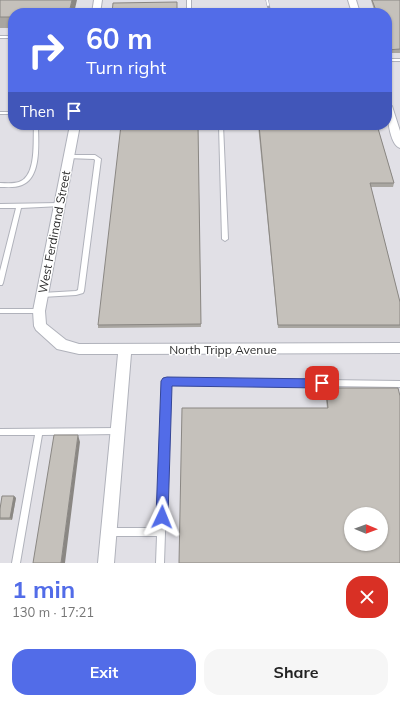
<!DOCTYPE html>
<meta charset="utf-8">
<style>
:root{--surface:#fff;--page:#f6f6f6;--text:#222;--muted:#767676;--accent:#526ce8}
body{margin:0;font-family:Mulish,sans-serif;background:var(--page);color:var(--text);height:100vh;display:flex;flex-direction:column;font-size:15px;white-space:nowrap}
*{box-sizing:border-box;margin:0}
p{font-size:13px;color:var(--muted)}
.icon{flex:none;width:22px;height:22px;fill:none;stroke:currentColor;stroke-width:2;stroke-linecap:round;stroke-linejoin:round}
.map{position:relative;height:563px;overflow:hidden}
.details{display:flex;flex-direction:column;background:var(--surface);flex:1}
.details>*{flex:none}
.guide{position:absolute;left:8px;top:8px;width:384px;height:122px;border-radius:16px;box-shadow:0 1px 3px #0004;background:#526ce8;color:#fff;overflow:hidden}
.needle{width:26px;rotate:91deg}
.buttons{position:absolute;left:344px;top:507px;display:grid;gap:8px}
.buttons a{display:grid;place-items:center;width:44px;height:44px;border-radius:50%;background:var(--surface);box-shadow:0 1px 3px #0004;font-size:20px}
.pin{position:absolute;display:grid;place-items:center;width:34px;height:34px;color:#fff;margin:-17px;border-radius:8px;box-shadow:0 2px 6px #0006}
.me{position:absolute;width:44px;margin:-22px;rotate:2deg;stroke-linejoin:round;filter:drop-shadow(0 0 3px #0008)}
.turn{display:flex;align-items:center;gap:14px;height:84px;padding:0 12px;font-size:18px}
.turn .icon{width:52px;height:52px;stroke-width:2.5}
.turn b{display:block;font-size:28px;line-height:34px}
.then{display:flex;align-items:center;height:38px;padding:0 12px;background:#0003;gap:8px;font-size:15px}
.round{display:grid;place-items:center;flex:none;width:42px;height:42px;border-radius:16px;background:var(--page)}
.summary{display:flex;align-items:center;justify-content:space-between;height:68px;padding:0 12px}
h1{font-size:24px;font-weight:700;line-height:30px;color:var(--accent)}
.cta{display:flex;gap:8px;margin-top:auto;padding:8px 12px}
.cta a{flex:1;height:46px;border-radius:16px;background:var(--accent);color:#fff;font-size:16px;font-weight:700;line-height:46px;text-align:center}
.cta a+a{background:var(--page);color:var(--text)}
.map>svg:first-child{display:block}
.industrial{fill:#e1e0e6;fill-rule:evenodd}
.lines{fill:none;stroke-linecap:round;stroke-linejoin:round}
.lane-casing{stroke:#b0b2bb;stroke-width:2}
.street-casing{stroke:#b0b2bb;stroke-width:2}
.lane{fill:#fff;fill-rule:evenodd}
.street{fill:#fff;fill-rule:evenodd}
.rail-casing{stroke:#a3a5b4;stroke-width:3}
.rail{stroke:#fff;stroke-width:2;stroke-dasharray:6;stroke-linecap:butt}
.wall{fill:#a9a6a1}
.shaded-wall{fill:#8a8783}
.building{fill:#c5c1bb;stroke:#8a8783;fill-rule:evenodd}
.route{fill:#526ce8;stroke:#354697}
.labels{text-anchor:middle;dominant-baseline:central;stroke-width:3;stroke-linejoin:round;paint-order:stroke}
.street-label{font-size:12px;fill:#2c2c2c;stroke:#fff}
</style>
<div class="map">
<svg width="400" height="563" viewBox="0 0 400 563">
<rect width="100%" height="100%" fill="#ece7e0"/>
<path class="industrial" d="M0 0H400V563H0ZM13 13H387V125H13ZM351 514H381V544H351Z"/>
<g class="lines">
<defs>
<path id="lane" d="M187 0H191V13H187Z
M0 36H13V38H0Z
M387 59H400V61H387Z
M0 112H13V114H0Z
M34 125H38C38 142 42 177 22 185 15 188 7 187 0 187V183C6 183 13 184 19 182 37 176 33 140 34 125Z
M219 125H223L228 239 225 241 222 239Z
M69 155H95L101 159 84 291 83 293 76 295 42 297H40L39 295 40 293H42L76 291 78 290 95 160 94 159 67 158 66 157Z
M59 203 61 204 62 205 61 206 21 208 3 283 2 285H0V271L16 208H0V204Z
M0 309H41L42 311 41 313H0Z
M167 378 400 381V387L170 384 164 563H156L157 536H109L106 535 105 532 106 529 109 528H157L164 381 165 379Z
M118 428 121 429 122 431 121 433 118 434 42 435 20 563H12L35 435H0V429Z"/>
<path id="street" d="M94 0H102L100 13H92Z
M348 0H356L360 13H352Z
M387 103 392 106 400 131V148C389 145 387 113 387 103Z
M70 125H80L45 311 46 324 66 340 79 344 400 343V353L131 354 114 563H98L118 354H79L57 349 36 330 34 326 33 311Z"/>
</defs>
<use href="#lane" class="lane-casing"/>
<use href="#street" class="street-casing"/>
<use href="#lane" class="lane"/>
<use href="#street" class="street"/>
<defs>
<path id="rail" d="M267 0 270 13"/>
</defs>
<use href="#rail" class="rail-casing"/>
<use href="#rail" class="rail"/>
</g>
<path class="wall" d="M0 0 13 13V28H0Z
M371 0H400V53H387V13H375Z
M198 125 201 327 98 328V325Z
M258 125H377L394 183 393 187H371L400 302V328H278Z
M326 388H398L327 408 325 391Z
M14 496 16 498 12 520H0V509Z"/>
<path class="shaded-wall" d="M72 0H77L74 13H69Z
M78 435 80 442 65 563H61Z
M14 496 16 498 12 520 10 518Z"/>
<path class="building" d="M0 0H72L69 13H13V17H0Z
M372 0H400V49L387 50V13H377Z
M177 2V13H112L113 3Z
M121 125H198L201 324 98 325Z
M259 125H377L394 183H370L400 302V325H278Z
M326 388H398L400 396V563H179L182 408H328ZM351 514H381V544H351Z
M54 435H78L61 563H33Z
M2 496H14L10 518H0V509Z"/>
<path class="route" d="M167 377 322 379 326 380 327 383 326 386 322 388 172 386 168 517 166 521 162 523 158 521 156 517 161 381 163 378Z"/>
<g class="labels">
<g class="street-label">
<text transform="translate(54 232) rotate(-79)">West Ferdinand Street</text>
<text x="223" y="349">North Tripp Avenue</text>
</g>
</g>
</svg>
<div class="buttons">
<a><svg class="needle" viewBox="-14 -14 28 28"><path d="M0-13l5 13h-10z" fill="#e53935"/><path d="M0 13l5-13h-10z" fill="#767676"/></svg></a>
</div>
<div class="pin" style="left:322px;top:383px;background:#d93025"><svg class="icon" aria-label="arrive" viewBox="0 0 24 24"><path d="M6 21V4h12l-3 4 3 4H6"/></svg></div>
<svg class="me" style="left:162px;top:517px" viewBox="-20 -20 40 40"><path d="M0-17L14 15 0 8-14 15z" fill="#526ce8" stroke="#fff" stroke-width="4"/></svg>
<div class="guide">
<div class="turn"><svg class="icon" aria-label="right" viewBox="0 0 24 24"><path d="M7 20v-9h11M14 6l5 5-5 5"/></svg><div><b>60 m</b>Turn right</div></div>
<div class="then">Then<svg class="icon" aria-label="arrive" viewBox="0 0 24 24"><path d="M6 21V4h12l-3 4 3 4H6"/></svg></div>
</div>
</div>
<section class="details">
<div class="summary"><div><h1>1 min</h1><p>130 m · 17:21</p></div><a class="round" style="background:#d93025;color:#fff"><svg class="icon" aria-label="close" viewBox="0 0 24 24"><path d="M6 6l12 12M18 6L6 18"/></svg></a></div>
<div class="cta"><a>Exit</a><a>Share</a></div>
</section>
